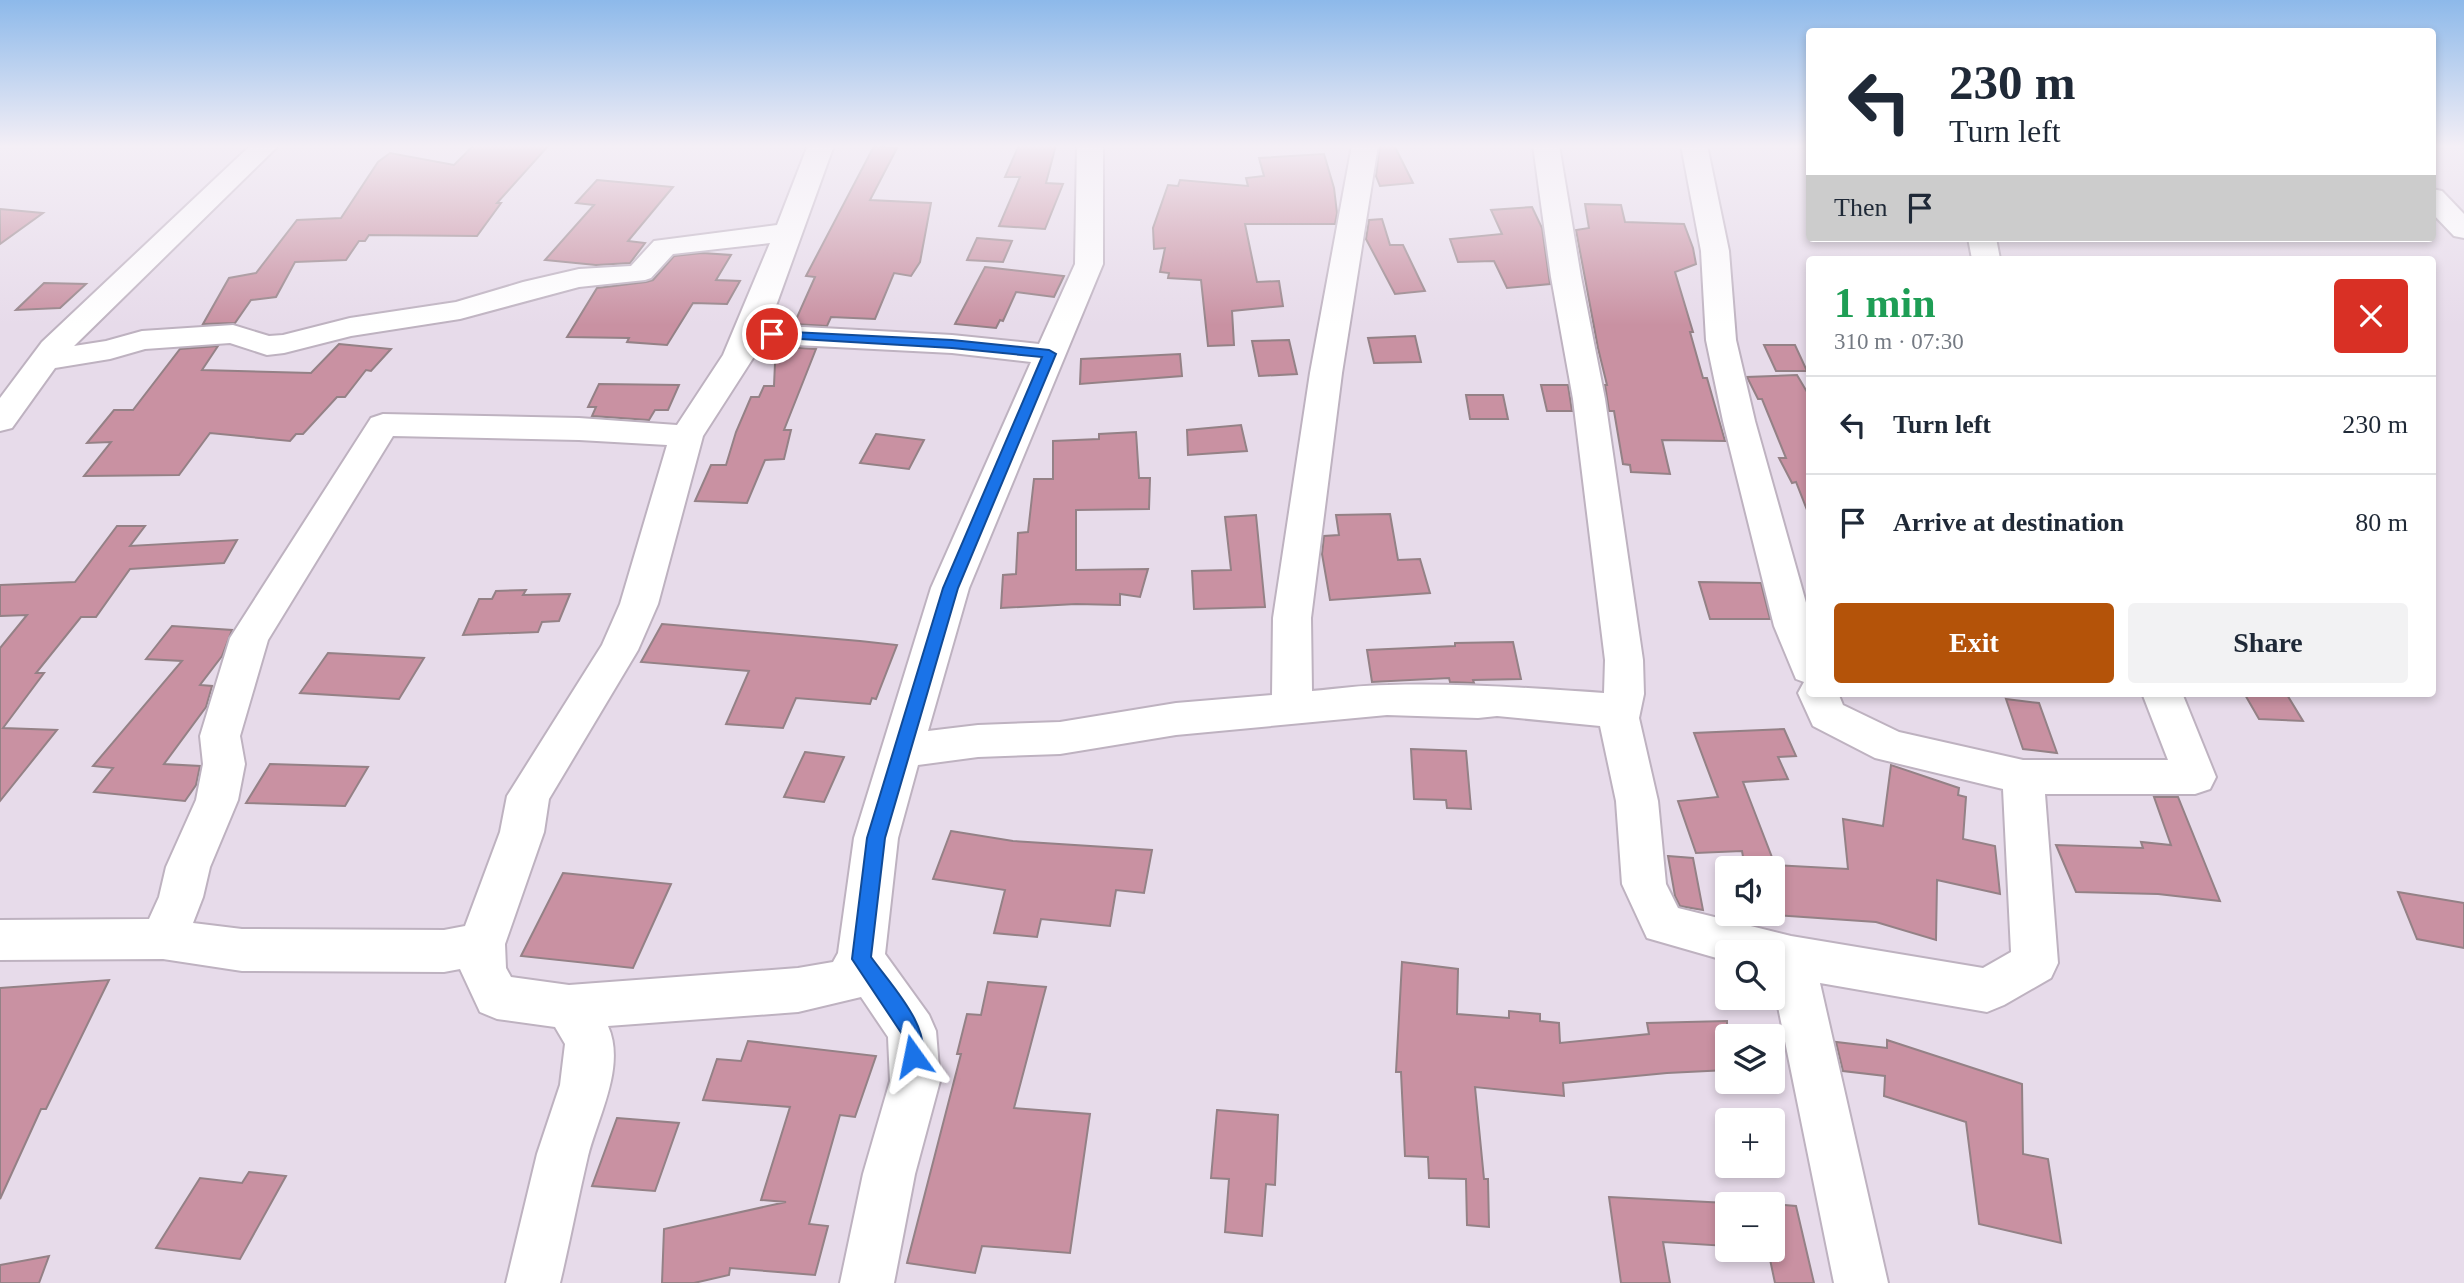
<!DOCTYPE html>
<meta charset="utf-8">
<style>
:root{--surface:#fff;--page:#f2f2f3;--text:#1f2937;--muted:#747a83;--line:#e0e1e3;--accent:#b45309}
body{margin:0;font-family:Georgia,serif;background:var(--page);color:var(--text);height:100vh;display:flex;flex-direction:column;font-size:26px;white-space:nowrap}
*{box-sizing:border-box;margin:0}
p{font-size:23px;color:var(--muted)}
.icon{flex:none;width:38px;height:38px;fill:none;stroke:currentColor;stroke-width:2;stroke-linecap:round;stroke-linejoin:round}
.map{position:relative;flex:1;overflow:hidden}
.details{position:absolute;left:1806px;top:256px;width:630px;height:441px;display:flex;flex-direction:column;background:var(--surface);border-radius:7px;box-shadow:0 4px 10px #0003}
.details>*{flex:none}
.guide{position:absolute;left:1806px;top:28px;width:630px;height:214px;border-radius:7px;box-shadow:0 4px 10px #0003;background:#fff;color:var(--text);overflow:hidden}
.fabs{position:absolute;left:1715px;top:856px;display:grid;gap:14px}
.fabs a{display:grid;place-items:center;width:70px;height:70px;border-radius:7px;background:var(--surface);box-shadow:0 4px 10px #0003;font-size:35px}
.pin{position:absolute;display:grid;place-items:center;width:60px;height:60px;color:#fff;margin:-30px;border:4px solid #fff;border-radius:50%;box-shadow:0 2px 7px #0007}
.me{position:absolute;width:77px;margin:-38px;rotate:348deg;stroke-linejoin:round;filter:drop-shadow(0 0 5px #0008)}
.turn{display:flex;align-items:center;gap:24px;height:147px;padding:0 28px;font-size:32px}
.turn .icon{width:91px;height:91px;stroke-width:2.5}
.turn b{display:block;font-size:49px;line-height:60px}
.then{display:flex;align-items:center;height:66px;padding:0 28px;background:#0003;gap:14px;font-size:26px}
.round{display:grid;place-items:center;flex:none;width:74px;height:74px;border-radius:7px;background:var(--page)}
.head{display:flex;align-items:center;justify-content:space-between;height:119px;padding:0 28px}
h1{font-size:42px;font-weight:600;line-height:52px;color:#1e9e55}
.button{display:flex;gap:14px;margin-top:auto;padding:14px 28px}
.button a{flex:1;height:80px;border-radius:7px;background:var(--accent);color:#fff;font-size:28px;font-weight:600;line-height:80px;text-align:center}
.button a+a{background:var(--page);color:var(--text)}
ul{padding:0;list-style:none}
li{display:flex;align-items:center;gap:21px;height:98px;padding:0 28px;border-top:2px solid var(--line)}
li div{flex:1}
li b{display:block;font-size:26px}
li em{font-style:normal}
.map>svg:first-child{display:block}
.building{fill:#c991a2;stroke:#948186;stroke-width:2}
.lines{fill:none;stroke-linecap:round;stroke-linejoin:round}
.minor-casing{stroke:#beb2c0;stroke-width:4}
.minor{fill:#fff;fill-rule:evenodd}
.route{fill:#1a73e8;stroke:#114b97;stroke-width:2}
</style>
<div class="map">
<svg width="2464" height="1283" viewBox="0 0 2464 1283">
<rect width="100%" height="100%" fill="#e7dbea"/>
<path class="building" d="M474 145H549L497 203H501L477 236 369 235 365 241H359L346 260 295 262 276 297 251 300 235 323 203 324 229 278 256 273 297 220 341 218 378 162 390 153 454 165Z
M1019 145H1056L1046 183 1063 184 1045 229 999 226 1020 177H1005Z
M1380 145H1394L1413 183 1380 186 1376 176Z
M874 146 897 148 870 200 931 203 920 262 911 276 894 273 875 319 831 317 827 326 794 324 815 277 806 276Z
M1324 154 1334 188 1337 213 1335 224H1245L1257 282 1279 281 1283 306 1232 311 1234 345 1208 346 1201 280 1168 278 1169 273 1160 272 1165 248 1154 249 1153 228 1168 185 1178 186 1180 180 1248 186 1246 178 1264 176 1259 158Z
M597 180 673 187 628 241 645 243 630 263 596 265 545 260 594 205 576 203Z
M1585 204 1621 205 1625 222 1684 224 1693 248 1696 264 1675 272 1693 332H1690L1703 378H1707L1725 441 1662 440 1670 474 1631 472 1630 465 1623 464 1614 411H1609L1605 385H1607L1598 348 1576 230 1589 228Z
M1532 207 1542 228 1550 284 1507 288 1494 261 1458 262 1450 239 1502 234 1491 210Z
M0 209 43 213 0 244Z
M1382 219 1390 245H1403L1425 291 1395 294 1366 239 1369 220Z
M977 238 1012 241 1003 262 967 260Z
M702 253 731 255 716 280 740 281 727 304 693 303 667 345 627 342 629 338 567 337 597 288 646 282 653 280 674 256Z
M985 267 1064 276 1054 297 1016 292 1003 321 1000 320 996 328 955 324Z
M44 283 86 284 60 308 16 310Z
M1415 336 1421 362 1374 363 1368 338Z
M1289 340 1297 374 1259 376 1252 341Z
M339 344 391 349 371 371 366 370 345 397H337L303 434H296L290 441 210 433 179 475 84 476 111 442 87 443 114 410H133L180 349 218 346 202 370 311 373Z
M1764 345H1795L1807 371H1776Z
M783 347 816 349 784 430H791L784 459 765 460 747 503 695 501 711 465H726L736 432 751 397H759L764 386H774L775 363Z
M1180 354 1182 376 1080 384 1081 359Z
M1797 375 1810 397 1809 515 1796 482 1792 483 1779 458H1786L1762 399H1758L1747 377Z
M599 384 679 385 668 410H655L649 420 592 416 596 407H588Z
M1541 385H1568L1572 411H1547Z
M1466 395H1503L1508 419H1470Z
M1241 425 1247 451 1188 455 1187 430Z
M1136 432 1139 478H1150L1149 509 1076 510V570L1148 569 1140 597 1120 594V605L1076 604 1001 608 1003 575 1016 574 1018 533 1028 532 1034 479H1053V441L1099 439V434Z
M876 434 924 440 909 469 860 463Z
M1390 514 1398 560 1420 559 1430 593 1330 600 1322 554 1324 536 1339 535 1336 515Z
M1256 515 1265 607 1194 609 1192 571 1231 570 1225 517Z
M117 526H145L130 546 237 540 224 563 130 569 96 617H81L36 673H44L3 728 57 730 0 801V648L27 615 0 616V585L75 582Z
M1699 582 1761 583 1770 619H1710Z
M526 590 523 595 570 594 559 621 542 622 538 632 463 635 479 599H492L496 591Z
M662 624 860 641 897 645 876 699 872 698 870 704 796 698 783 728 726 724 749 671 641 662Z
M172 626 232 630 222 656 200 685 212 686 206 707 164 764 200 766 196 785 185 801 94 792 113 768 93 766 182 661 146 659Z
M1513 642 1521 679 1473 680 1474 683 1450 682 1449 678 1372 682 1367 650 1455 646V643Z
M328 653 424 658 399 699 300 693Z
M2244 693H2286L2303 721 2259 719Z
M2006 699 2039 703 2057 753 2023 749Z
M1784 729 1796 756 1778 757 1788 779 1743 782 1775 865 1848 869 1843 819 1883 826 1891 765 1959 788 1958 795 1966 797 1963 839 1995 846 2000 894 1937 880 1936 940 1876 922 1773 915V868H1745L1742 851 1696 853 1678 801 1718 797 1694 733Z
M1411 749 1466 751 1471 809 1447 808 1446 800 1414 799Z
M805 752 844 757 824 802 784 797Z
M270 764 368 767 345 806 246 803Z
M2154 797H2178L2220 901 2158 894 2076 892 2056 845 2143 848 2141 842 2171 845Z
M951 831 1013 841 1152 850 1144 893 1116 890 1110 926 1041 919 1037 937 994 933 1005 890 933 879Z
M1668 856 1693 858 1703 910 1680 906 1675 896Z
M563 873 671 884 633 968 521 956Z
M2398 892 2464 903V948L2417 939Z
M1402 962 1458 969 1457 1014 1509 1018V1011L1540 1014V1021L1559 1023 1560 1043 1649 1034 1647 1023 1727 1021V1070L1667 1073 1563 1083 1564 1096 1475 1087 1484 1179H1488L1489 1227 1467 1225 1466 1179 1429 1178 1428 1157 1405 1156 1401 1072H1396Z
M109 980 46 1109H41L0 1199V988Z
M988 982 1046 987 1014 1108 1090 1114 1070 1253 982 1246 975 1273 907 1263 961 1054H957L967 1014 981 1015Z
M1887 1040 2022 1084 2023 1154 2048 1159 2061 1243 1979 1224 1966 1122 1884 1096 1885 1076 1843 1071 1836 1042 1887 1048Z
M748 1041 876 1056 855 1117 840 1115 809 1224 828 1226 815 1275 730 1268 729 1275 694 1283H662L664 1229 786 1202 761 1200 790 1107 703 1100 717 1059 741 1061Z
M1217 1110 1278 1115 1275 1185 1266 1184 1262 1236 1225 1232 1229 1179 1211 1178Z
M617 1118 679 1123 655 1191 592 1186Z
M249 1172 286 1176 240 1259 156 1248 200 1178 242 1183Z
M1609 1197 1727 1203V1246L1663 1242 1670 1283H1621Z
M1773 1204 1796 1206 1814 1283H1775L1768 1250H1773Z
M49 1256 39 1283H0V1265Z"/>
<g class="lines">
<defs>
<path id="minor" d="M251 145H279L74 346 106 341 142 331 233 325 269 336 283 335 350 318 456 302 523 282 579 269 631 266 654 241 777 225 808 145H834L777 303 766 325 952 335 1039 344 1075 264 1077 145H1103V264L969 588 928 731 978 725 1060 722 1176 703 1272 695 1273 618 1310 373 1352 145H1378L1342 373 1311 618 1312 691C1337 689 1362 685 1388 685 1460 683 1532 688 1604 693L1605 660 1573 399 1551 277 1533 145H1559L1581 277 1605 399 1643 660 1644 694 1639 718 1658 801 1666 884 1678 908 1791 936 1983 968 2011 952 2003 789 1875 758 1813 726 1798 693 1804 682 1796 679 1774 626 1723 421 1706 340 1701 251 1681 145H1707L1729 251 1736 340 1755 421 1810 617V693H1838L1843 705 1899 732 2023 760H2168L2142 693H2182L2216 777 2210 789 2195 794H2045L2058 963 2051 978 2004 1005 1987 1012 1820 983 1888 1283H1834L1773 982V952H1727V961L1647 938 1622 884 1616 801 1600 726 1497 716 1478 718 1387 715 1176 735 1060 754 978 757 918 765 898 838 885 954 929 1015 936 1031 940 1081 915 1174 894 1283H840L863 1174 890 1081 888 1037 861 997 798 1012 608 1026C626 1066 598 1116 588 1156 578 1198 570 1241 560 1283H506L537 1154 560 1085 565 1044 555 1027 497 1019 480 1012 460 969 444 972 242 971 163 959 0 960V920L149 919 159 897 166 867 196 800 203 764 200 736 230 638 371 418 383 414 579 418 677 425 723 355 770 243 673 254 651 278 645 280 579 287 460 319 351 336 284 353 267 355 230 343 145 349 110 359 55 368 12 428 0 431V398L42 342ZM758 343 952 353 1031 362 931 588 854 838 838 953 833 962 798 968 569 985 511 977 506 968 505 944 544 832 549 799 638 650 658 604 703 436 755 355ZM393 436 579 440 667 445 620 604 602 645 507 796 500 832 465 926 444 930 242 929 193 923 203 897 210 867 238 800 245 764 240 736 268 640Z
M2432 189 2442 191 2464 214V238L2454 236 2432 213Z
M1968 238H1996L2000 259H1972Z"/>
</defs>
<use href="#minor" class="minor-casing"/>
<use href="#minor" class="minor"/>
</g>
<linearGradient id="sky" x2="0" y2="1"><stop stop-color="#8db9ea"/><stop offset="0.45" stop-color="#f4eff6"/><stop offset="1" stop-color="#f4eff6" stop-opacity="0"/></linearGradient>
<rect width="2464" height="325" fill="url(#sky)"/>
<path class="route" d="M772 331 952 340 1049 350 1056 354 958 588 885 838 871 957C890 984 935 1030 920 1063L913 1066 906 1063 902 1034 852 959 867 838 943 588 1042 357 952 348 767 337V332Z"/>
</svg>
<div class="fabs">
<a><svg class="icon" aria-label="sound" viewBox="0 0 24 24"><path d="M4 9h4l5-4v14l-5-4H4zM17 9q2 3 0 6"/></svg></a>
<a><svg class="icon" aria-label="search" viewBox="0 0 24 24"><circle cx="10" cy="10" r="6"/><path d="M15 15l6 6"/></svg></a>
<a><svg class="icon" aria-label="layers" viewBox="0 0 24 24"><path d="M12 4l9 5-9 5-9-5zM3 14l9 5 9-5"/></svg></a>
<a>+</a>
<a>−</a>
</div>
<div class="pin" style="left:772px;top:334px;background:#d93025"><svg class="icon" aria-label="arrive" viewBox="0 0 24 24"><path d="M6 21V4h12l-3 4 3 4H6"/></svg></div>
<svg class="me" style="left:913px;top:1056px" viewBox="-20 -20 40 40"><path d="M0-17L14 15 0 8-14 15z" fill="#1a73e8" stroke="#fff" stroke-width="4"/></svg>
<div class="guide">
<div class="turn"><svg class="icon" aria-label="left" viewBox="0 0 24 24"><path d="M17 20v-9H6M10 6l-5 5 5 5"/></svg><div><b>230 m</b>Turn left</div></div>
<div class="then">Then<svg class="icon" aria-label="arrive" viewBox="0 0 24 24"><path d="M6 21V4h12l-3 4 3 4H6"/></svg></div>
</div>
<section class="details">
<div class="head"><div><h1>1 min</h1><p>310 m · 07:30</p></div><a class="round" style="background:#d93025;color:#fff"><svg class="icon" aria-label="close" viewBox="0 0 24 24"><path d="M6 6l12 12M18 6L6 18"/></svg></a></div>
<ul>
<li><svg class="icon" aria-label="left" viewBox="0 0 24 24"><path d="M17 20v-9H6M10 6l-5 5 5 5"/></svg><div><b>Turn left</b></div><em>230 m</em></li>
<li><svg class="icon" aria-label="arrive" viewBox="0 0 24 24"><path d="M6 21V4h12l-3 4 3 4H6"/></svg><div><b>Arrive at destination</b></div><em>80 m</em></li>
</ul>
<div class="button"><a>Exit</a><a>Share</a></div>
</section>
</div>
